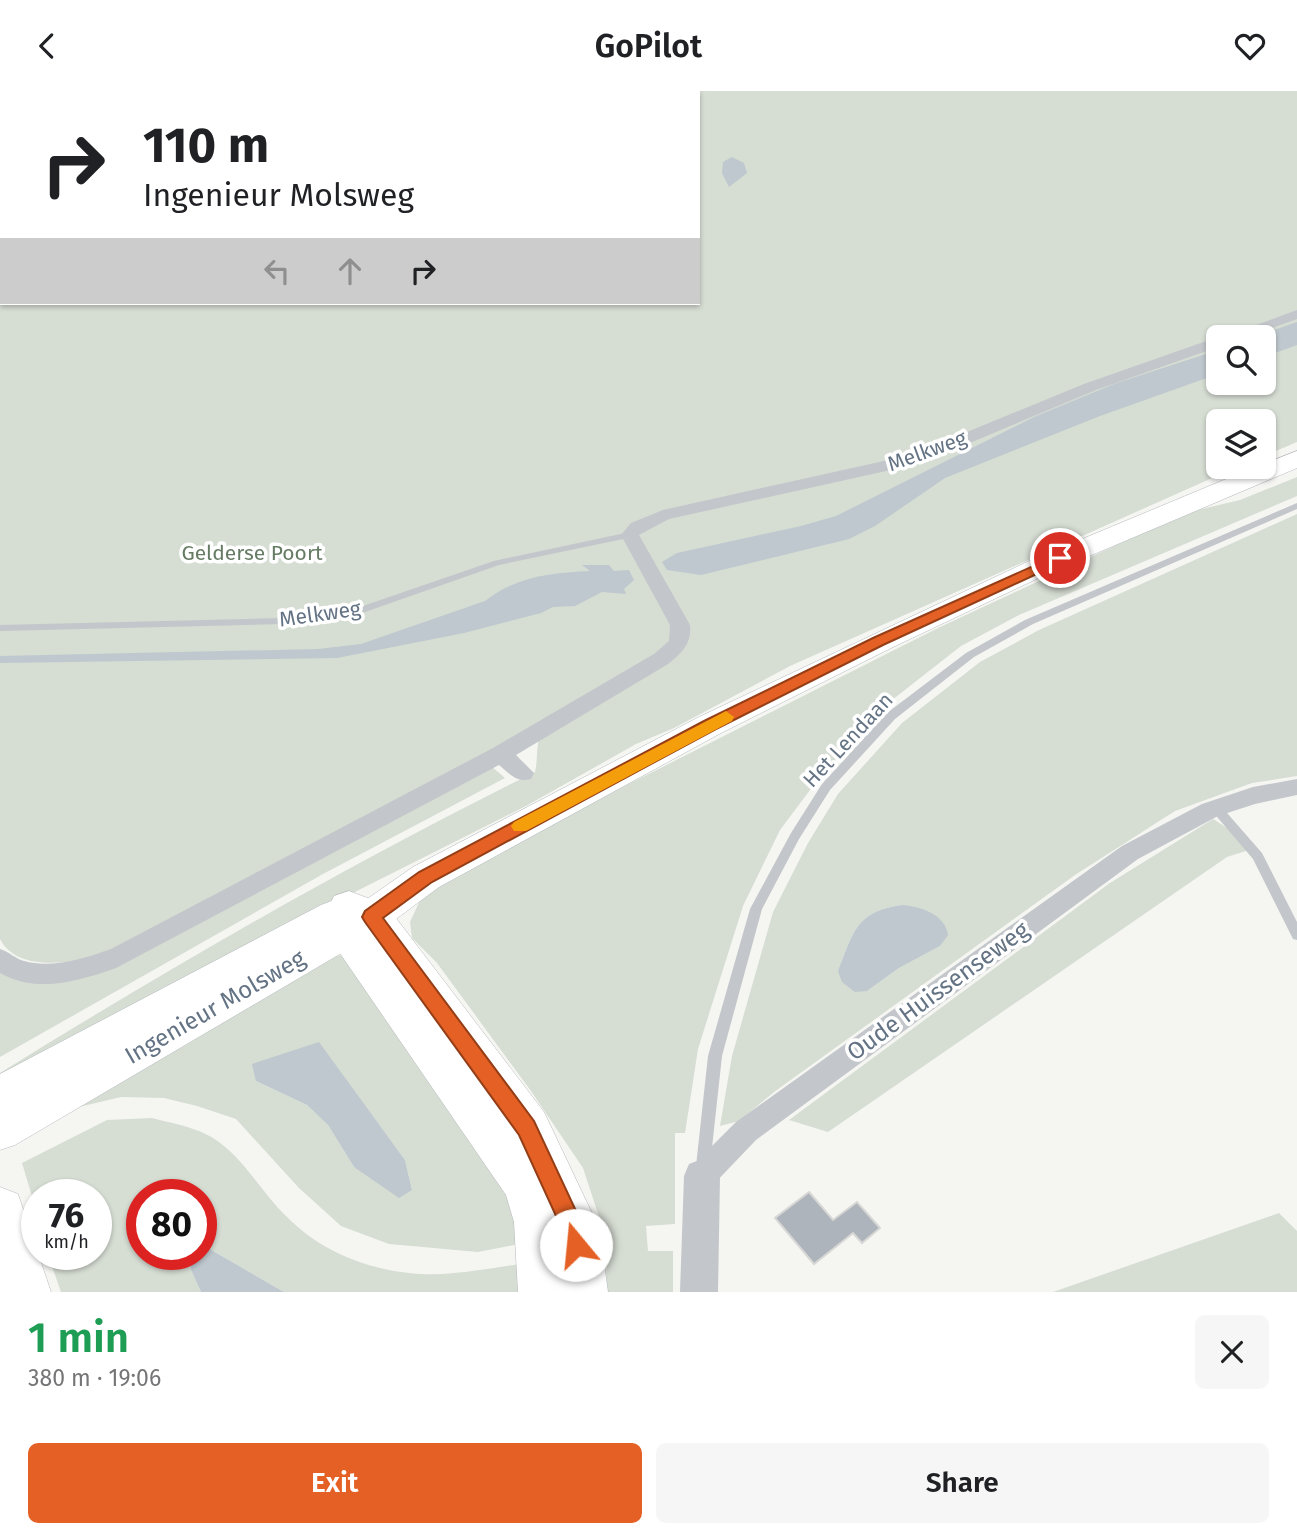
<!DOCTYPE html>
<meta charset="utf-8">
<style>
:root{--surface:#fff;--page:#f6f6f6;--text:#202124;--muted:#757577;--accent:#e46024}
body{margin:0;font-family:"Fira Sans",sans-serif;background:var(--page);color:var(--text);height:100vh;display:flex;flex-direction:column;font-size:26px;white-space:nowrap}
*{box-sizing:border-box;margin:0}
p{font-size:23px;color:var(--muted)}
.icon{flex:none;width:38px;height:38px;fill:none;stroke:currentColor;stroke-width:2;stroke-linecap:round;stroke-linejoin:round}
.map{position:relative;height:1201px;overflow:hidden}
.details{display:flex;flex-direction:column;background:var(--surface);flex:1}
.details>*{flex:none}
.hud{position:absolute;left:0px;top:0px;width:700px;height:214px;box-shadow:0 2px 5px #0004;background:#fff;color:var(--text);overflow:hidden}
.tools{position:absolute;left:1206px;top:234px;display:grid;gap:14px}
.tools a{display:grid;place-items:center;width:70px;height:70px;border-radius:10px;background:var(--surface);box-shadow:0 2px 5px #0004;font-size:35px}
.speed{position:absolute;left:21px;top:1088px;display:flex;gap:14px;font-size:35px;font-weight:700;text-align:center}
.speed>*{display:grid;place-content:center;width:91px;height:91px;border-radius:50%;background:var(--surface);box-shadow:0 2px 5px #0004;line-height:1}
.speed small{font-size:18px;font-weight:400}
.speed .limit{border:10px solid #d22;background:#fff;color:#111}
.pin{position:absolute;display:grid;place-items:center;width:60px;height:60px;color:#fff;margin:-30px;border:4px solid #fff;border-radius:50%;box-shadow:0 2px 7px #0007}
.me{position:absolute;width:77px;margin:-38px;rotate:343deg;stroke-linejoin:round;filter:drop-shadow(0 0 5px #0008)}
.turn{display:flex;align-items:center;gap:24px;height:147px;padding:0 28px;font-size:32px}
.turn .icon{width:91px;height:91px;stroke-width:2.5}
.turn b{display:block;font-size:49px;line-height:60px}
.lanes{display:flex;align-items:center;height:66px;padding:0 28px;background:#0003;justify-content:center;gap:35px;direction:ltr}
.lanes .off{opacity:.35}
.round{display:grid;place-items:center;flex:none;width:74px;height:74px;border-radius:10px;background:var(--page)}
.headline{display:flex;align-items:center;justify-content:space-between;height:119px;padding:0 28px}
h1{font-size:42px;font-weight:600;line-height:52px;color:#1e9e55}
.cta{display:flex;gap:14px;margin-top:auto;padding:14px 28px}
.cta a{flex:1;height:80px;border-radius:10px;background:var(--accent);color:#fff;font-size:28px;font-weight:600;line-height:80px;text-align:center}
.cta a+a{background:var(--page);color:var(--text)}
header{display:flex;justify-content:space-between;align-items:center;height:91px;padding:0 28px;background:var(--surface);font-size:32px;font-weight:600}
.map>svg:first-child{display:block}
.green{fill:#d6ddd3;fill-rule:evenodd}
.water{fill:#bec8ce}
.building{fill:#aeb4bb;stroke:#d7d7d5;stroke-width:2}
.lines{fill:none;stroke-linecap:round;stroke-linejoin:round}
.secondary-casing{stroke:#b5babf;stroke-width:1}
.trunk-casing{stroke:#b6b9bc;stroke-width:1}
.service{fill:#c3c6ca;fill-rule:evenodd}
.minor{fill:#c3c6ca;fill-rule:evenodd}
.tertiary{fill:#c3c6ca;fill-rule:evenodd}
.secondary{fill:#fff;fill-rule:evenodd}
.trunk{fill:#fff;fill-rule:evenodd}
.route{fill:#e46024;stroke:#943e17;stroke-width:2}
.slow{fill:#f59e0b}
.labels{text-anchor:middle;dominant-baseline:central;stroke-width:7;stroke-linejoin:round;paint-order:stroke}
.street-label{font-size:21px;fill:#647384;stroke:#fff}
.park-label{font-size:21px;fill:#667b63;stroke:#fff}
.near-street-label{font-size:24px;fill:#647384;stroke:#fff}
</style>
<header><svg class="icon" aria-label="back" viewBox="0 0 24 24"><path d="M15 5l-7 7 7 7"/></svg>GoPilot<svg class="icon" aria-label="heart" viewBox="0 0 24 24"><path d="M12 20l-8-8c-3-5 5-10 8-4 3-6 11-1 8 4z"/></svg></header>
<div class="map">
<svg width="1297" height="1201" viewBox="0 0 1297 1201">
<rect width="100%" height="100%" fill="#f5f6f2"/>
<path class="green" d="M195 0H1297V351L1264 365V331H1218V376H1237L790 575 674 637 636 653 526 715 317 820 0 994V982C174 874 351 772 535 681 538 668 536 657 540 643L670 568C690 547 689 542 676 517L667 520C677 544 678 545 659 564L451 686 113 861C83 870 19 885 0 848V100L2 212H698V2H191ZM1218 247H1264V292H1218Z
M1297 386V405L1019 524 961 555 878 620 816 691 780 739 743 815 698 958 685 1042H675V1133L646 1135 648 1160H673V1201H606L607 1150 583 1077 531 1000 437 872 412 847 410 831 422 805 599 708 938 537 1185 422 1240 409Z
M1297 423V685L1252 692 1175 720 1075 784 774 1001 739 1030 720 1035 732 965 773 821 808 752 838 703 902 632 980 571 1039 539ZM903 814 940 855 899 877 867 900 838 880C854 840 856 820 903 814Z
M491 675 505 687 323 783 0 966V877L83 883Z
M1213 728 1238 744 1249 759 1227 766 828 1041 789 1029 1110 792Z
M341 864 355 866 524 1106V1152L478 1161 389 1153 341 1135 299 1097 236 1028 197 1015 164 1007 121 1006 62 1020 323 869ZM319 952 405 1069 412 1099 354 1076 328 1034 307 1014 256 990Z
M152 1027C167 1031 184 1034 199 1040 239 1056 257 1097 286 1125 322 1162 371 1180 421 1183 452 1185 496 1176 528 1172L529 1201H284L201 1153V1104H142V1164H189L191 1179 201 1201H61L48 1164H96V1104H37V1122L22 1072 107 1029Z
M1279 1122 1297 1140V1201H1053Z"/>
<path class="water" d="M732 66 744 72 747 82 729 96 722 82 723 71Z
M1297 231V254L1264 266V247H1252Z
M1218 259V283L1100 325 945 387 875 435 849 448 701 484 667 479 662 471 677 462 801 435 836 425 1034 326 1114 293Z
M582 474H609L614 480 629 479 634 489 624 498 626 503 602 501 575 515 553 516 541 522 464 542 337 567 0 572V565L318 558 361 553 485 510C517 485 551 482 590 480Z
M903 814C921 816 945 823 948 844L940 855 899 877 867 900 855 901 842 891 838 880C854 840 856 820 903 814Z
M319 951 405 1069 412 1099 399 1107 354 1076 328 1034 307 1014 256 990 252 973Z
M201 1153 284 1201H201L191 1179 189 1164H201Z"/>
<path class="building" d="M809 1101 833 1129 857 1111 880 1137 862 1152 853 1142 814 1173 775 1127Z"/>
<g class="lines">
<defs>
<path id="secondary" d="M1297 360V377L1047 483 889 558 721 642 439 796 384 837 15 1054 0 1059V983L321 814 334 809 347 814 350 820 413 776 699 626 1027 471 1255 376H1264V373Z"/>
<path id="trunk" d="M349 800 386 814 544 1021 599 1137 608 1201H518L514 1131 506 1104 324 839 328 817 334 805Z
M0 1096 18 1103 51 1201H0Z"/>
</defs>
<use href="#secondary" class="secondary-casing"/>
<use href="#trunk" class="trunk-casing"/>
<path class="service" d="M1297 412V418L1033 533 974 566 895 628 830 699 799 748 762 818 722 965 710 1075 708 1080 703 1082 698 1080 696 1075 708 965 750 818 791 742 822 693 887 622 966 562 1025 529Z
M630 441 635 444 633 446 499 474 365 521 331 529 282 533 0 540V534L282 527 331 523 360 516 494 470Z
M1216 713 1220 714 1262 762 1297 831V849L1293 848 1253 768 1212 720 1210 717 1212 714Z"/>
<path class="minor" d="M1297 219V228L1244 247H1222Z
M1218 246V256L1096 299 922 372 669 428 639 444 690 534C692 552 682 562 668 573L516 664 534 682 531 688C516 692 510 683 499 674L116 877C79 890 37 903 0 882V858C9 861 16 868 24 870 51 878 86 867 111 858L493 657 654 563 669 550 670 534 621 444 631 432 663 419 911 364 1084 293Z
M1297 688V704L1255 713 1218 725 1138 768 756 1049 712 1095 702 1099 692 1095 688 1085 692 1075 736 1031 1122 755 1202 713 1253 696Z"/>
<path class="tertiary" d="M702 1068 715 1073 720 1085 718 1201H680L684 1085 689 1073Z"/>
<use href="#secondary" class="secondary"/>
<use href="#trunk" class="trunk"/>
</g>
<path class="route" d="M1060 463 1067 467 1065 470 883 554 716 638 432 791 383 827 534 1030 584 1137 587 1154 584 1162 576 1165 568 1162 562 1138 519 1044 365 831 362 826 365 820 419 781 704 630 873 547Z"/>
<path class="slow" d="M726 620 734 626 732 630 526 740H514L511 735 514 731Z"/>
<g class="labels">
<g class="street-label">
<text transform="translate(927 360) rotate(-20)">Melkweg</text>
<text transform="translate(320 523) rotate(-8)">Melkweg</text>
<text transform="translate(848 649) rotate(-47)">Het Lendaan</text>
</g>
<g class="park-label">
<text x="252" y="462">Gelderse Poort</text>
</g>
<g class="near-street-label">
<text transform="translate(938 900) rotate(-36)">Oude Huissenseweg</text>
<text transform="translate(215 916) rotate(-30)">Ingenieur Molsweg</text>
</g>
</g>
</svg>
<div class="tools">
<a><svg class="icon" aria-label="search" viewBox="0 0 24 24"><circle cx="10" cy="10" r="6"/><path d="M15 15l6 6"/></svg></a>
<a><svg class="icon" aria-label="layers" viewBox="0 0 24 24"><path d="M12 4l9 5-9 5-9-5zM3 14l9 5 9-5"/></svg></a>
</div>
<div class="speed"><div>76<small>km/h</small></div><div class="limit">80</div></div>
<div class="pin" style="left:1060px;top:467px;background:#d93025"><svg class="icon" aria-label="arrive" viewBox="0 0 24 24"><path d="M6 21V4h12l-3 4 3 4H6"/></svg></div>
<svg class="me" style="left:576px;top:1154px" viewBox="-20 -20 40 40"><circle r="19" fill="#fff"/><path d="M0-13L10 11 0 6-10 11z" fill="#e46024"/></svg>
<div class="hud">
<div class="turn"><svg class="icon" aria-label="right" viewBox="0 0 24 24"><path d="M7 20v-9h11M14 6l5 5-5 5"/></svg><div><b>110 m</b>Ingenieur Molsweg</div></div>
<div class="lanes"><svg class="icon off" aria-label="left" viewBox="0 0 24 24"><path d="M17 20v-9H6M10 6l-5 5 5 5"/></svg><svg class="icon off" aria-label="ahead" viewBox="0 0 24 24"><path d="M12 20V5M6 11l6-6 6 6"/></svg><svg class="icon" aria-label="right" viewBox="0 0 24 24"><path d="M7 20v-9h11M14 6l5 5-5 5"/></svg></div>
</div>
</div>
<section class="details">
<div class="headline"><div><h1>1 min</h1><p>380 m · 19:06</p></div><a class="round"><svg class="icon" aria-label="close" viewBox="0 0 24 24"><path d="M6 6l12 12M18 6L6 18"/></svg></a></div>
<div class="cta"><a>Exit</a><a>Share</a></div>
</section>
